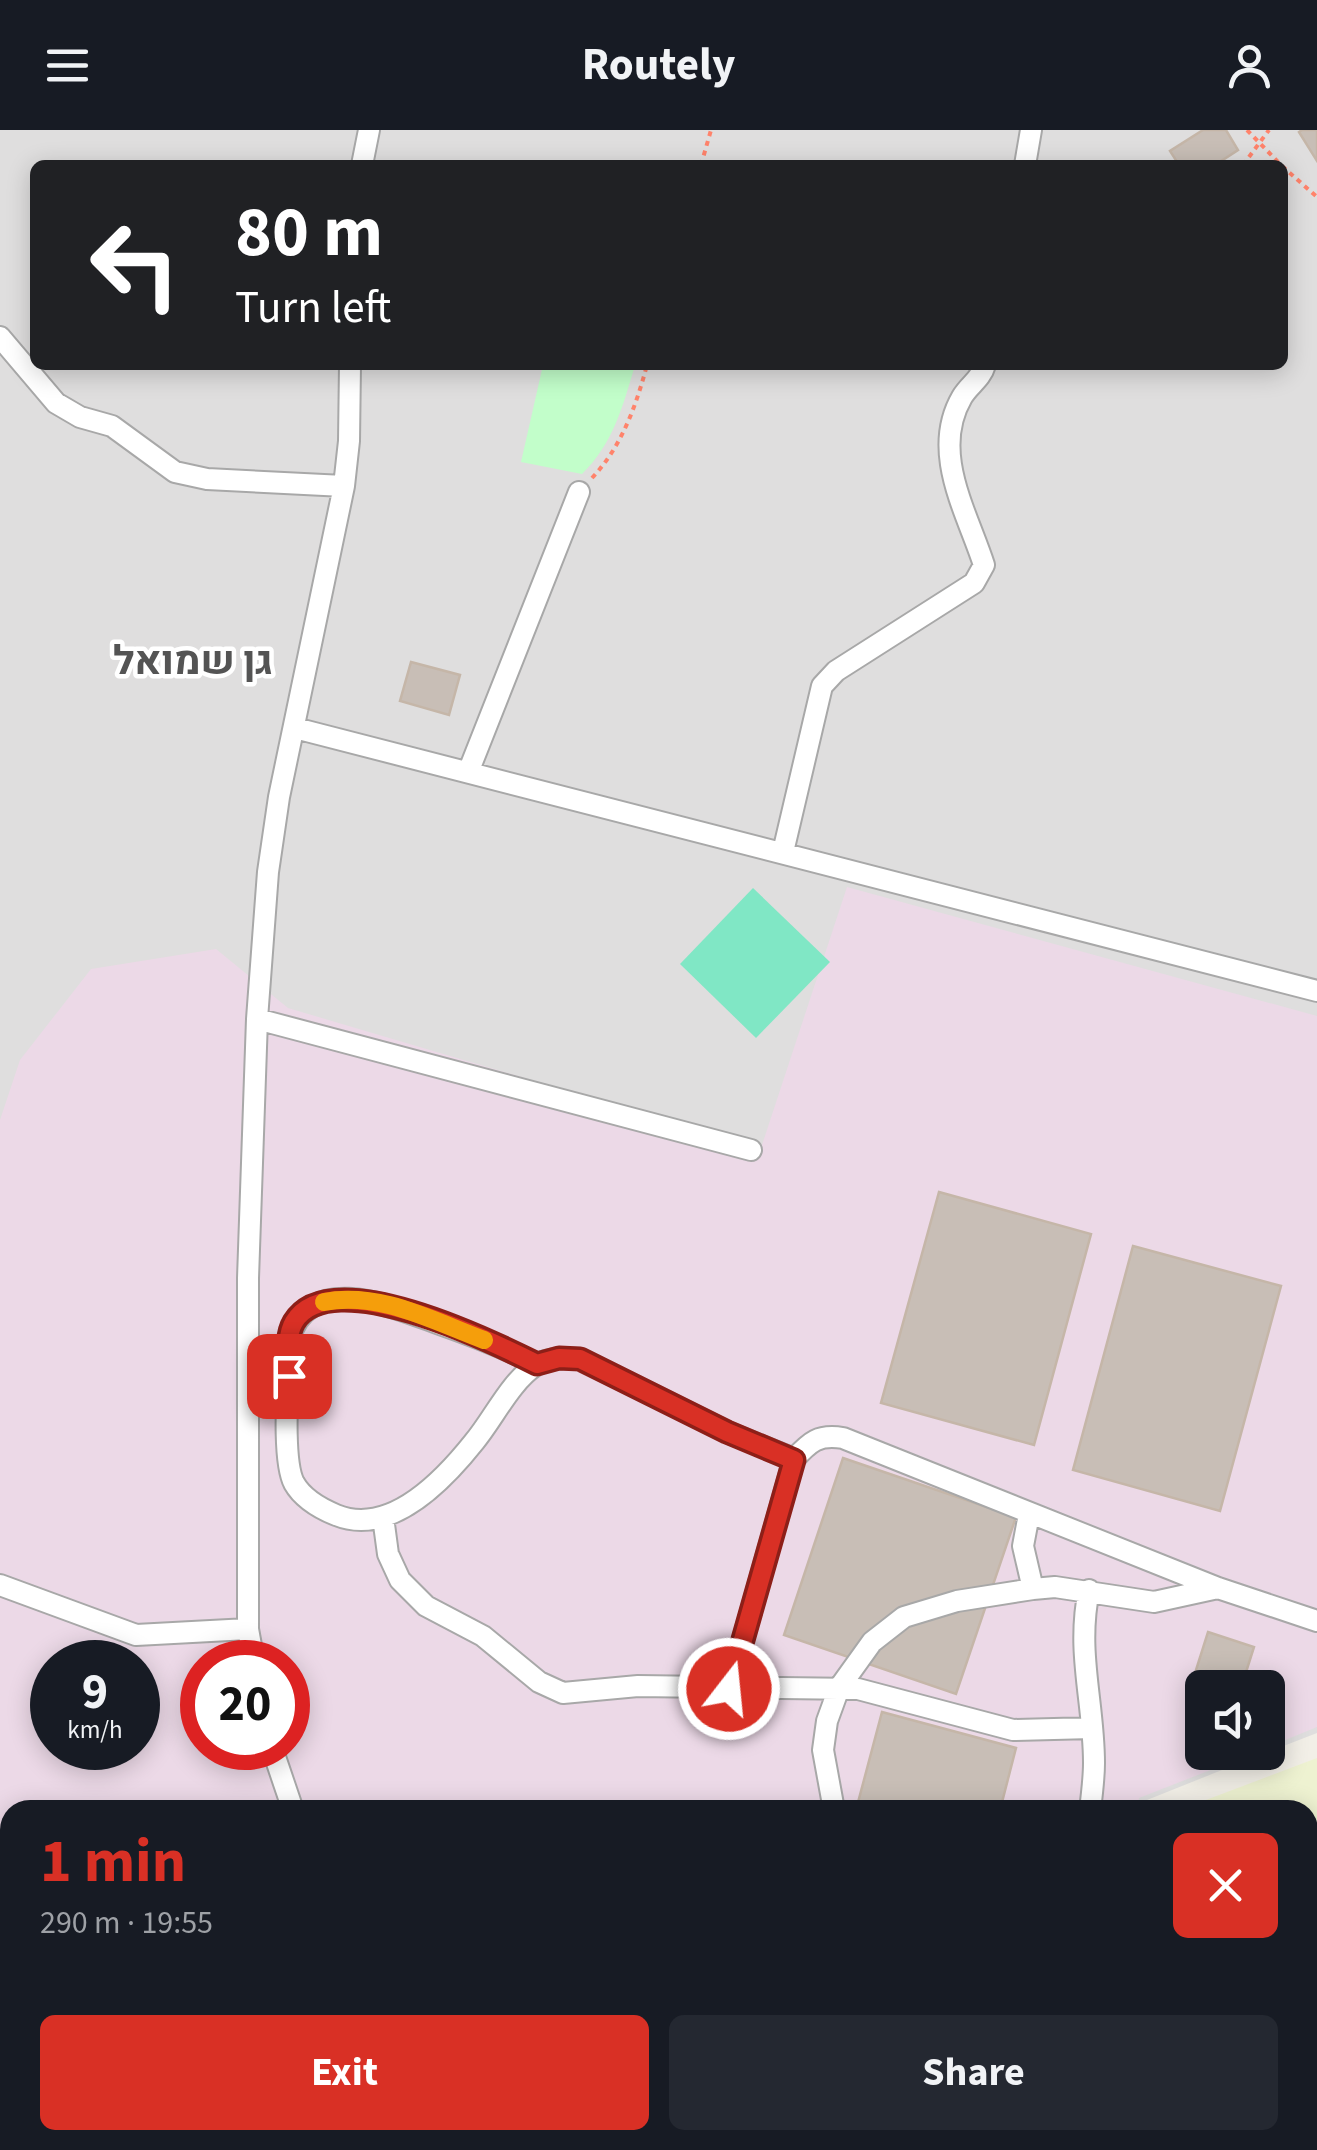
<!DOCTYPE html>
<meta charset="utf-8">
<style>
:root{--surface:#171b24;--page:#242831;--text:#f1f3f6;--muted:#9ea1a6;--accent:#d93025}
body{margin:0;font-family:"Source Sans 3",Heebo,sans-serif;background:var(--page);color:var(--text);height:100vh;display:flex;flex-direction:column;font-size:38px;white-space:nowrap}
*{box-sizing:border-box;margin:0}
p{font-size:32px;color:var(--muted)}
.icon{flex:none;width:55px;height:55px;fill:none;stroke:currentColor;stroke-width:2;stroke-linecap:round;stroke-linejoin:round}
.map{position:relative;flex:1;overflow:hidden}
.drawer{position:absolute;left:0px;top:1670px;width:1318px;height:350px;display:flex;flex-direction:column;background:var(--surface);border-radius:30px 30px 0 0;box-shadow:0 5px 25px #0003}
.drawer>*{flex:none}
.top-card{position:absolute;left:30px;top:30px;width:1258px;height:210px;border-radius:15px;box-shadow:0 5px 25px #0003;background:#202124;color:#fff;overflow:hidden}
.buttons{position:absolute;left:1185px;top:1540px;display:grid;gap:20px}
.buttons a{display:grid;place-items:center;width:100px;height:100px;border-radius:15px;background:var(--surface);box-shadow:0 5px 25px #0003;font-size:50px}
.speed{position:absolute;left:30px;top:1510px;display:flex;gap:20px;font-size:50px;font-weight:700;text-align:center}
.speed>*{display:grid;place-content:center;width:130px;height:130px;border-radius:50%;background:var(--surface);box-shadow:0 5px 25px #0003;line-height:1}
.speed small{font-size:25px;font-weight:400}
.speed .limit{border:15px solid #d22;background:#fff;color:#111}
.pin{position:absolute;display:grid;place-items:center;width:85px;height:85px;color:#fff;margin:-42px;border-radius:20px;box-shadow:0 5px 15px #0006}
.me{position:absolute;width:110px;margin:-55px;rotate:16deg;stroke-linejoin:round;filter:drop-shadow(0 0 8px #0008)}
.turn{display:flex;align-items:center;gap:35px;height:210px;padding:0 40px;font-size:45px}
.turn .icon{width:130px;height:130px;stroke-width:2.5}
.turn b{display:block;font-size:70px;line-height:85px}
.round{display:grid;place-items:center;flex:none;width:105px;height:105px;border-radius:15px;background:var(--page)}
.headline{display:flex;align-items:center;justify-content:space-between;height:170px;padding:0 40px}
h1{font-size:60px;font-weight:700;line-height:75px;color:var(--accent)}
.primary-button{display:flex;gap:20px;margin-top:auto;padding:20px 40px}
.primary-button a{flex:1;height:115px;border-radius:15px;background:var(--accent);color:#fff;font-size:40px;font-weight:700;line-height:115px;text-align:center}
.primary-button a+a{background:var(--page);color:var(--text)}
header{display:flex;justify-content:space-between;align-items:center;height:130px;padding:0 40px;background:var(--surface);font-size:45px;font-weight:700}
.map>svg:first-child{display:block}
.residential{fill:#dfdede;fill-rule:evenodd}
.commercial{fill:#f4d8d6}
.industrial{fill:#ecd9e7;fill-rule:evenodd}
.farmland{fill:#eef2d1}
.park{fill:#c2feca}
.pitch{fill:#80e7c5}
.parking{fill:#e5e5e5}
.building{fill:#c8beb6;stroke:#c5b6a8;stroke-width:2.5}
.lines{fill:none;stroke-linecap:round;stroke-linejoin:round}
.minor-casing{stroke:#a8a8a8;stroke-width:24}
.path{stroke:#ff836b;stroke-width:4;stroke-dasharray:5 5;stroke-linecap:butt}
.minor{stroke:#fff;stroke-width:20}
.route-casing{stroke:#8d1f18;stroke-width:25}
.route{stroke:#d93025;stroke-width:18}
.slow{stroke:#f59e0b;stroke-width:18}
.labels{text-anchor:middle;dominant-baseline:central;stroke-width:9;stroke-linejoin:round;paint-order:stroke}
.quarter-label{font-size:40px;font-weight:bold;fill:#545454;stroke:#fff}
</style>
<header><svg class="icon" aria-label="menu" viewBox="0 0 24 24"><path d="M4 6h16M4 12h16M4 18h16"/></svg>Routely<svg class="icon" aria-label="person" viewBox="0 0 24 24"><circle cx="12" cy="8" r="4"/><path d="M4 21q1-7 8-7t8 7"/></svg></header>
<div class="map">
<svg width="1317" height="2020" viewBox="0 0 1317 2020">
<rect width="100%" height="100%" fill="#f2efe7"/>
<path class="residential" d="M0 0H1317V1603L1268 1622V1558H1202V1622H1267L1142 1672 1141 1680H10V1706L0 1707ZM35 35H1282V235H35ZM52 1532H138V1618H52ZM202 1532H288V1618H202Z"/>
<path class="commercial" d="M10 1710V2010H466L471 2020H0V1711Z"/>
<path class="industrial" d="M847 757 1317 886V1597L1268 1617V1558H1202V1622L1254 1623 1139 1668 1138 1680H10V1703L0 1704V990L20 930 91 839 216 819 288 878 761 1018ZM52 1532H138V1618H52ZM202 1532H288V1618H202Z
M503 2010H962L966 2020H509Z"/>
<path class="farmland" d="M1317 1628V2020H1062L1061 2010H1308V1680H1197L1198 1673Z"/>
<path class="park" d="M543 235H635C623 276 613 314 582 344L521 332Z"/>
<path class="pitch" d="M753 758 830 832 756 908 680 834Z"/>
<path class="parking" d="M10 1970V2010H151L159 2020H0V1973Z"/>
<path class="building" d="M1203 0H1226L1238 20 1215 35H1179L1170 21Z
M1302 0H1317V31L1299 2Z
M411 532 460 545 449 585 400 571Z
M939 1062 1091 1104 1034 1315 881 1273Z
M1133 1116 1281 1156 1220 1381 1073 1340Z
M843 1328 1016 1387 956 1564 784 1505Z
M1208 1502 1254 1517 1241 1558H1202V1563L1190 1559Z
M882 1582 1016 1618 1000 1680H856Z
M10 1764V1917L0 1908V1768Z
M177 2010H394L398 2020H181Z"/>
<g class="lines">
<defs>
<path id="minor" d="M362 35 369 0
M1025 35 1031 0
M0 207 56 273 80 287 112 296 175 342 207 349 344 356
M295 598 1317 861
M469 640 579 362
M783 722 822 556 836 541 974 453 984 435C967 382 930 322 962 267 969 255 981 249 985 235
M257 889 751 1020
M537 1234C505 1218 471 1205 437 1193 391 1176 309 1141 289 1209 289 1241 281 1328 294 1353 303 1369 319 1378 336 1385 390 1407 443 1351 474 1312 494 1288 510 1252 536 1235 550 1227 566 1228 581 1229L727 1302 794 1329
M1029 1384 1023 1416 1033 1459
M383 1387 388 1424 400 1450 426 1476 483 1506 539 1552 563 1563 638 1556 858 1559 1013 1600 1092 1598
M0 1455 136 1505 248 1499
M1089 1460C1076 1522 1094 1572 1094 1633 1094 1648 1092 1664 1090 1680
M254 1532 248 1499V1148L257 889 268 742 279 667 344 356 349 311 350 235
M729 1559 794 1329C810 1312 818 1304 843 1308L1218 1458 1317 1491
M272 1618 293 1680
M834 1680 823 1620 827 1591 839 1558 872 1512 904 1487 957 1471 1033 1459 1055 1457 1154 1472 1218 1458
M0 1718 10 1717
M0 1986 10 1983
M134 2010 144 2020
M483 2010 488 2020
M949 2010 953 2020
M527 2020 550 2010"/>
</defs>
<use href="#minor" class="minor-casing"/>
<path class="path" d="M1247 0 1281 35
M701 35 711 0
M1243 35 1269 0
M1282 36 1317 67
M592 348C622 316 636 276 647 235
M0 1951 10 1953
M38 2020 40 2010"/>
<use href="#minor" class="minor"/>
</g>
<g class="lines">
<defs>
<path id="route" d="M289 1246C289 1230 285 1207 294 1192 330 1132 491 1211 537 1234L559 1228 580 1229 727 1302 794 1330 729 1559"/>
</defs>
<use href="#route" class="route-casing"/>
<use href="#route" class="route"/>
<path class="slow" d="M324 1172C379 1161 433 1191 484 1210"/>
</g>
<g class="labels">
<g class="quarter-label">
<text x="193" y="531">גן שמואל</text>
</g>
</g>
</svg>
<div class="buttons">
<a><svg class="icon" aria-label="sound" viewBox="0 0 24 24"><path d="M4 9h4l5-4v14l-5-4H4zM17 9q2 3 0 6"/></svg></a>
</div>
<div class="speed"><div>9<small>km/h</small></div><div class="limit">20</div></div>
<div class="pin" style="left:289px;top:1246px;background:#d93025"><svg class="icon" aria-label="arrive" viewBox="0 0 24 24"><path d="M6 21V4h12l-3 4 3 4H6"/></svg></div>
<svg class="me" style="left:729px;top:1559px" viewBox="-20 -20 40 40"><circle r="17" fill="#d93025" stroke="#fff" stroke-width="3"/><path d="M0-11L8 9 0 5-8 9z" fill="#fff"/></svg>
<div class="top-card">
<div class="turn"><svg class="icon" aria-label="left" viewBox="0 0 24 24"><path d="M17 20v-9H6M10 6l-5 5 5 5"/></svg><div><b>80 m</b>Turn left</div></div>
</div>
<section class="drawer">
<div class="headline"><div><h1>1 min</h1><p>290 m · 19:55</p></div><a class="round" style="background:#d93025;color:#fff"><svg class="icon" aria-label="close" viewBox="0 0 24 24"><path d="M6 6l12 12M18 6L6 18"/></svg></a></div>
<div class="primary-button"><a>Exit</a><a>Share</a></div>
</section>
</div>
